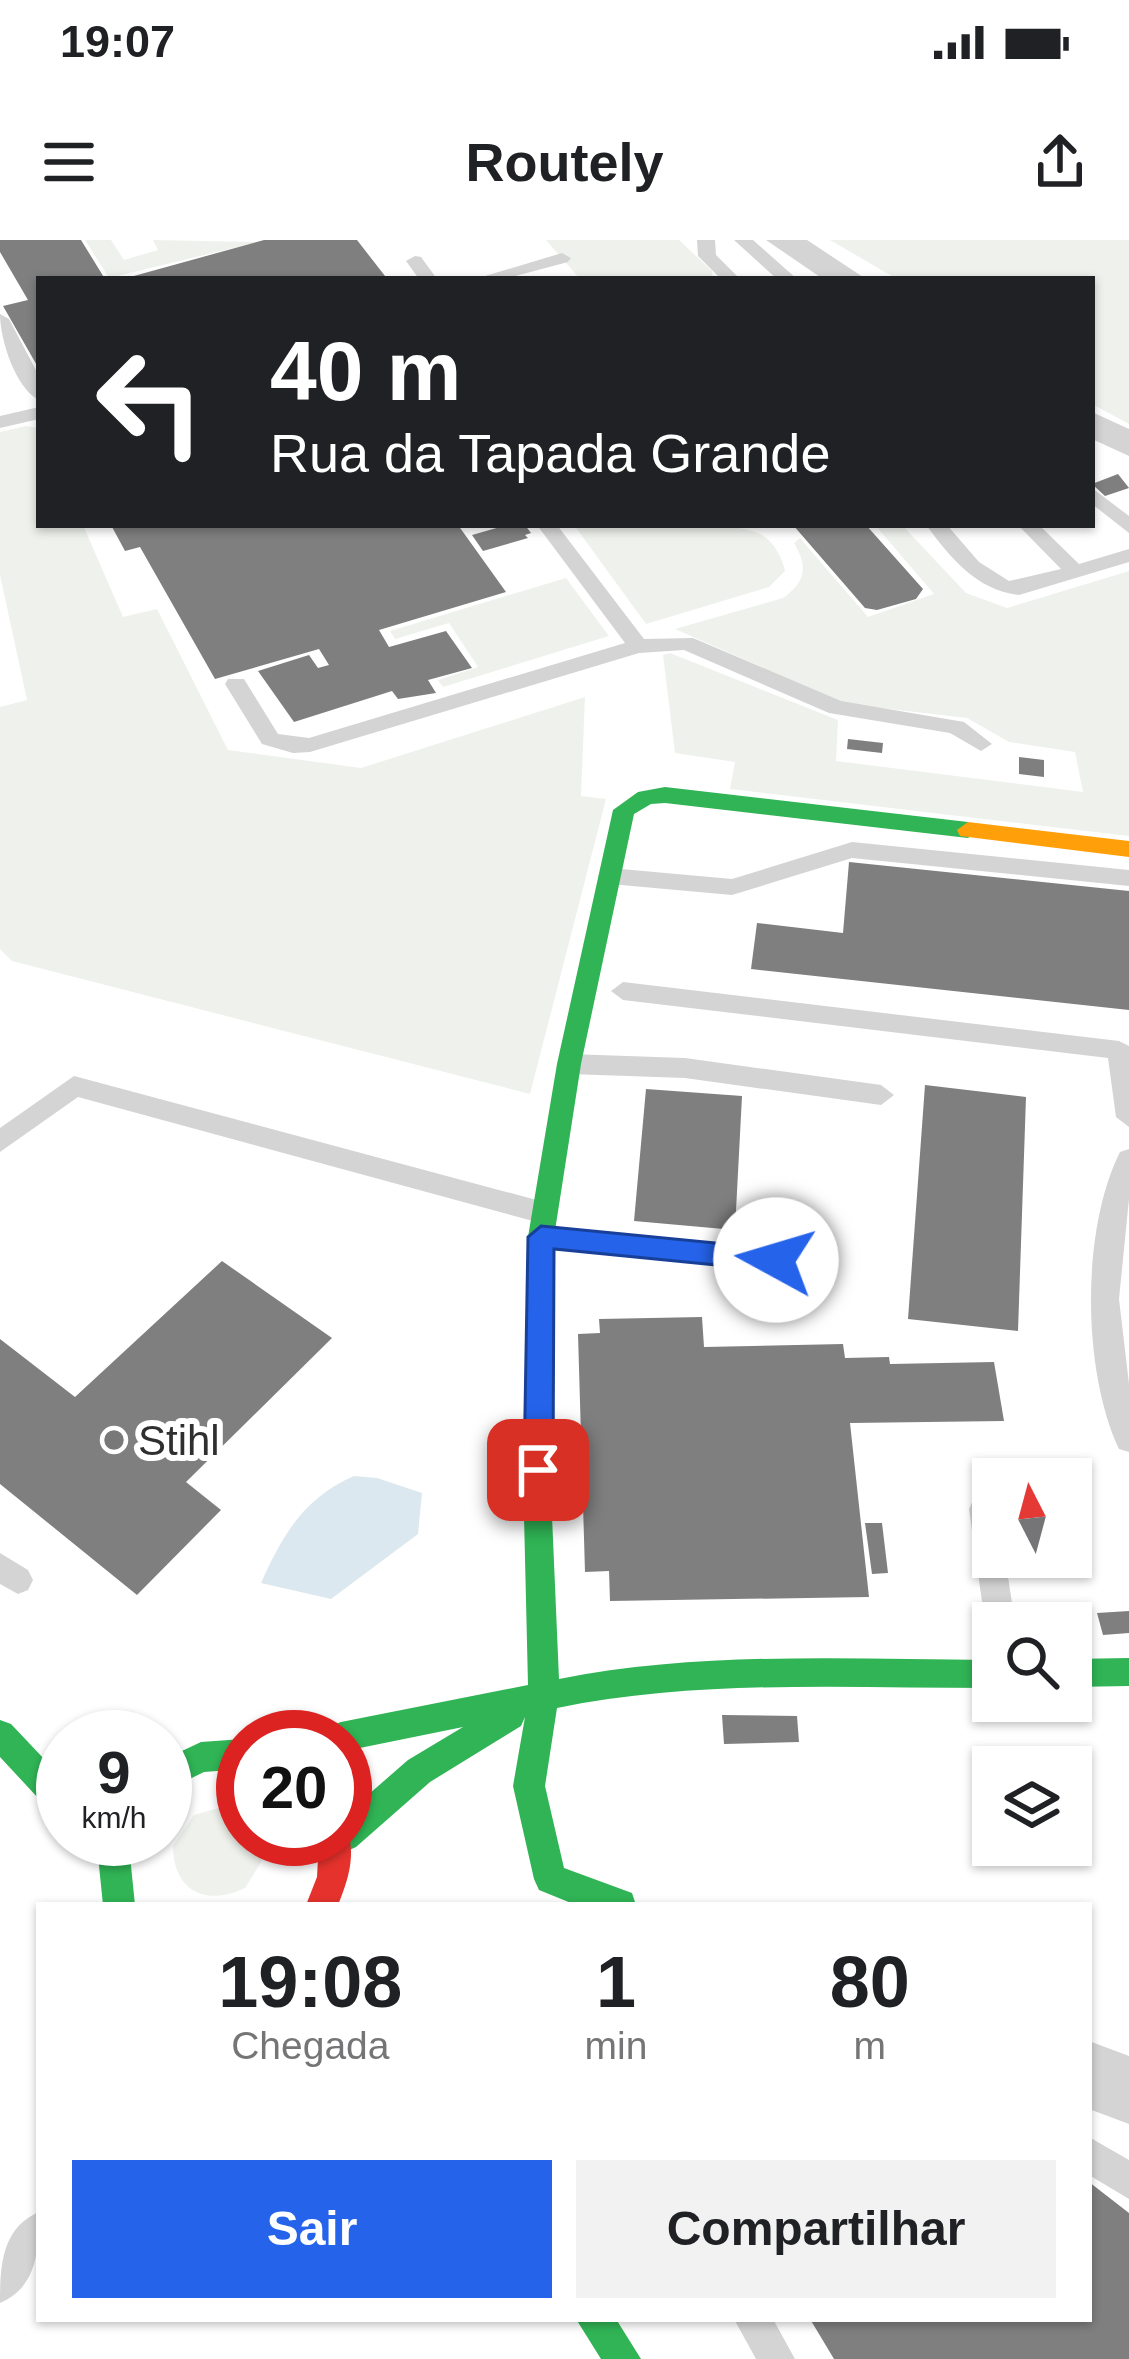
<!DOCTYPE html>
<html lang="pt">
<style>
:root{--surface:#fff;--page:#f2f2f2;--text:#202124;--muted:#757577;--accent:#2563eb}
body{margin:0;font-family:Arial,sans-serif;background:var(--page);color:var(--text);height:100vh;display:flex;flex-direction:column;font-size:45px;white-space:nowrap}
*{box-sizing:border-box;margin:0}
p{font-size:39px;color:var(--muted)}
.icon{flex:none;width:66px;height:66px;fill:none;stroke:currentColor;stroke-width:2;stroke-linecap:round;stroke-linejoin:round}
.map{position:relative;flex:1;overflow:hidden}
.drawer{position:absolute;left:36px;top:1662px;width:1056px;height:420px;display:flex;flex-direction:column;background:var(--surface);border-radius:0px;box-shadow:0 3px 9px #0004}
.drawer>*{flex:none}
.hud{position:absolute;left:36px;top:36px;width:1059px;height:252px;border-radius:0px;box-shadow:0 3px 9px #0004;background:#202124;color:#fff;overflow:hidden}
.needle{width:78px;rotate:354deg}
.controls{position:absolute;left:972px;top:1218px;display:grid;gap:24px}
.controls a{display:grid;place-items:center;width:120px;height:120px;border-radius:0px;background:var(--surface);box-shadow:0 3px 9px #0004;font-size:60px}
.speed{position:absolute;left:36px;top:1470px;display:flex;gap:24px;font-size:60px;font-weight:700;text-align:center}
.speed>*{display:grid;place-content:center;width:156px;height:156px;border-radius:50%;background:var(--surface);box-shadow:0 3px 9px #0004;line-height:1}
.speed small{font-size:30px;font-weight:400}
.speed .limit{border:18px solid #d22;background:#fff;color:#111}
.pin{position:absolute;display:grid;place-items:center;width:102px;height:102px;color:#fff;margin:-51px;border-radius:24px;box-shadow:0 6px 18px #0006}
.me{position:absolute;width:132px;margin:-66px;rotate:276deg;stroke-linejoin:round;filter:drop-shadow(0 0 9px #0008)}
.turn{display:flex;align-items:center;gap:42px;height:252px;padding:0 36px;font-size:54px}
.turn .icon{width:156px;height:156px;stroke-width:2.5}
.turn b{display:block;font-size:84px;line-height:102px}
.eta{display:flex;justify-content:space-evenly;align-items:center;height:204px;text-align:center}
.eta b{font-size:72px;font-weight:700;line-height:84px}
.cta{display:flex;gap:24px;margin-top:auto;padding:24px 36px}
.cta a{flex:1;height:138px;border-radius:0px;background:var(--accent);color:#fff;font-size:48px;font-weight:700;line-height:138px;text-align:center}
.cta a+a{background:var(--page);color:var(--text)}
.status{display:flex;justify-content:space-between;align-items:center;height:84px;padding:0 60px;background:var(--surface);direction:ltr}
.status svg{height:33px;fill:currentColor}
header{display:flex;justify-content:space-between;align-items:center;height:156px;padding:0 36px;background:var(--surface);font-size:54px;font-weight:700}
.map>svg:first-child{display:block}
.green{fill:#eff2ec}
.water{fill:#dce8ef}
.building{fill:#7f7f7f}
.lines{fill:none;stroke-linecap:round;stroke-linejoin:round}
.lane{fill:#d4d4d4;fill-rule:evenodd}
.street{fill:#d4d4d4;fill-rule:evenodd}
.fast{fill:#30b455;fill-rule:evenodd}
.slow{fill:#ff9f0a;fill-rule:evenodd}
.jam{fill:#e5322d;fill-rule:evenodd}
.route{fill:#2563eb;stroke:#184099;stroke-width:3}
.poi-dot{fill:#787878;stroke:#fff;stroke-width:4.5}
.labels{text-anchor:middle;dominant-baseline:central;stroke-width:12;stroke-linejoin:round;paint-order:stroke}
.poi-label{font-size:42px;fill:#2f2f2f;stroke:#fff;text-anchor:start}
</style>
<div class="status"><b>19:07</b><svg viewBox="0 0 49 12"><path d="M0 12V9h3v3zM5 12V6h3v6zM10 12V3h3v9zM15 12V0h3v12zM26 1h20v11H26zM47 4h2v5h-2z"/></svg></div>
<header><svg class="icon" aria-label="menu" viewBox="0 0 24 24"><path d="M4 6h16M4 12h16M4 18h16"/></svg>Routely<svg class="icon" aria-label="share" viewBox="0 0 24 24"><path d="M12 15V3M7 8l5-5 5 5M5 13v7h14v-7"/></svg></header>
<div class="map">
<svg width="1129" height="2119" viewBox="0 0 1129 2119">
<rect width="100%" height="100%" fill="#fff"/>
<path class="green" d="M85 0H111L124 20 158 10 153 0 258 2 109 38Z
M546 0H679L712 31 713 39H580Z
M830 0H1129V184L1092 164V39H897Z
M26 186 39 188V285H83L123 377 157 369 228 510 361 528 585 457 581 556 606 559 530 854 12 721 0 709V467L27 460 0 335V192Z
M574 285C622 285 717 276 760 294 773 300 782 317 785 331L769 347 646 384Z
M875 285H902L966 353 1007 368 1129 331V596L730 549 735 522 675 513 663 415 670 413 838 480 836 521 1083 552 1075 512 1009 502 967 478 846 464 675 389 783 358C806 342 808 326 794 303L800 298 868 377 934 354Z
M566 338 609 396 443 447 438 440 478 427 449 383 395 399 390 391Z
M229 1565 243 1570V1599H265V1616L245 1648C206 1667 173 1651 173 1606L194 1575Z"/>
<path class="water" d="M354 1236 377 1238 422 1253 418 1294 331 1359 261 1343C283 1294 304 1258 354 1236Z"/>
<path class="building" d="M0 0H81L105 39H39V129L3 66 28 60 0 12Z
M264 0H357L385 36 123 39Z
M1118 234 1129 248 1105 256 1092 244Z
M111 285H458L506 352 379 390 389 407 446 391 472 428 428 440 436 453 398 459 392 451 294 482 258 431 309 415 318 428 329 425 319 409 215 439 140 307 125 311Z
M507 285H525L531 293 525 295 528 298 483 311 472 295Z
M793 285H866L923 349 916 359 877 370 865 368Z
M848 499 883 503 882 513 847 509Z
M1019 517 1044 520V537L1019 534Z
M849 622 1129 651V770L751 729 757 683 843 693Z
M925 845 1026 857 1018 1091 908 1079Z
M646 849 742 856 735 990 634 981Z
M222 1021 332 1098 186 1242 221 1270 137 1355 0 1244V1099L75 1157Z
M702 1077 704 1107 843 1104 845 1118 889 1117 890 1124 994 1122 1004 1181 850 1183 869 1357 610 1361 609 1331 585 1332 578 1094 600 1093 599 1079Z
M865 1283H882L888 1333 872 1334Z
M1081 1371 1087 1397 1071 1398V1383H1044L1043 1373Z
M1129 1371V1393L1103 1395 1097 1373Z
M722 1475 797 1476 799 1502 724 1504Z
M1089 1942 1129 1973V2119H834L810 2079H1089Z"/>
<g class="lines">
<path class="lane" d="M697 0H715L716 15 740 39H721L698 16Z
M734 0H753L797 39H777Z
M562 13 571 18 568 22 504 39H475Z
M415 16 421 17 437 39H419L406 21Z
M0 74 9 79 39 136V160C15 148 0 99 0 74Z
M39 167V179L0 188V176Z
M1092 248 1129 276V293L1092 264Z
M537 285H557L644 399 693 398 841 461 964 482 992 504 981 511 950 493 829 473 684 410 639 413 310 512 293 513 262 504 225 444 228 439H244L278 494 309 498 625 403Z
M926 285H947L979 322 1009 341 1061 329 1018 285H1039L1079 324 1129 309V322L1019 355C976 350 951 318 926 285Z
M852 602 1129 630V646L852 618 732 655 610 644 598 636 610 628 732 639Z
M623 742 1119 801 1129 806V887L1116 877 1108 818 623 760 611 751Z
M569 814 685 818 881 845 894 855 881 865 685 838 569 834 557 824Z
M74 836 544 962 553 965 557 973 553 981 544 984 78 857 0 912V888Z
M1129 909V959L1119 1059 1129 1144V1212L1119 1209C1082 1130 1081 990 1120 912Z
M541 986 775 1009 784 1012 788 1020 784 1028 775 1031 541 1008 532 1005 528 997 532 989Z
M983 1256 993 1260V1317H1005L1015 1383H993V1394L985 1383 969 1269 973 1260Z
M0 1313 28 1330 33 1340 28 1350 18 1354 0 1344Z
M1089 1897 1129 1920V1959L1089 1935Z
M39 1972C39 2008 38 2047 0 2063 0 2028 1 1988 39 1972Z
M734 2079H773L795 2119H756Z"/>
<path class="street" d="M766 0H807L866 39H823Z
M1092 172 1129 189V216L1092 199Z
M1089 1801 1129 1816V1884L1089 1869Z"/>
<path class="fast" d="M665 547 968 582 979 590 968 598 665 563 651 564 634 574 581 824 554 997 552 1276 559 1439C701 1411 848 1419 993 1420V1448C848 1448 700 1439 557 1468L545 1546 564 1628 632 1653 636 1665H576L539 1650 534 1639 513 1546 525 1477 521 1486 430 1542 356 1607 345 1612 334 1607 330 1599H345V1575L408 1520 463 1487 345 1511V1497H325L330 1486 341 1482 528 1445 524 1276 528 997 557 824 613 570 638 552Z
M1129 1418V1446L1071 1447V1419Z
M0 1480 11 1484 63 1539V1578L52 1573 0 1517Z
M243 1499V1529L204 1532 165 1551V1519L201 1502Z
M104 1599H136L130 1616 135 1665H103L98 1616Z
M576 2079H616L641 2119H601Z"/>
<path class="slow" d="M968 582 1129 601V617L960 596 957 590Z"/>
<path class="jam" d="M346 1588C357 1613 348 1641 338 1665H306L317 1637 319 1599H345Z"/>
</g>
<path class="route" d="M541 986 776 1009 789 1020 776 1031 554 1009 553 1230 548 1239 538 1243 528 1239 524 1230 528 997Z"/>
<circle class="poi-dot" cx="114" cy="1200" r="12"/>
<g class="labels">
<g class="poi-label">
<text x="138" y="1200">Stihl</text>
</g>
</g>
</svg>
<div class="controls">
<a><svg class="needle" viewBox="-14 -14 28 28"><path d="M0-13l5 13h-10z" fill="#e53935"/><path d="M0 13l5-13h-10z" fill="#757577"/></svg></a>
<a><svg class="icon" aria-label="search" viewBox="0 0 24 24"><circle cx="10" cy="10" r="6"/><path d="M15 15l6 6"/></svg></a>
<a><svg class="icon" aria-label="layers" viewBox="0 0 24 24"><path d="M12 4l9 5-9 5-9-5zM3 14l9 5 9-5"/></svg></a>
</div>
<div class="speed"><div>9<small>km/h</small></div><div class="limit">20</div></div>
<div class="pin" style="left:538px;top:1230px;background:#d93025"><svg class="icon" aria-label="arrive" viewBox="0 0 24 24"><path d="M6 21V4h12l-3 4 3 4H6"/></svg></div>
<svg class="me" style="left:776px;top:1020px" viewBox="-20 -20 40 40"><circle r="19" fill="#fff"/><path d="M0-13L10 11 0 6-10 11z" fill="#2563eb"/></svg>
<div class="hud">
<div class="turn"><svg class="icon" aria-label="left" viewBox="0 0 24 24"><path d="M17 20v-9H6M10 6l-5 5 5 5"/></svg><div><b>40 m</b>Rua da Tapada Grande</div></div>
</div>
<section class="drawer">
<div class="eta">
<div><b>19:08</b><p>Chegada</p></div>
<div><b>1</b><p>min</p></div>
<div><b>80</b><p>m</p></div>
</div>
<div class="cta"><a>Sair</a><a>Compartilhar</a></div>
</section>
</div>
